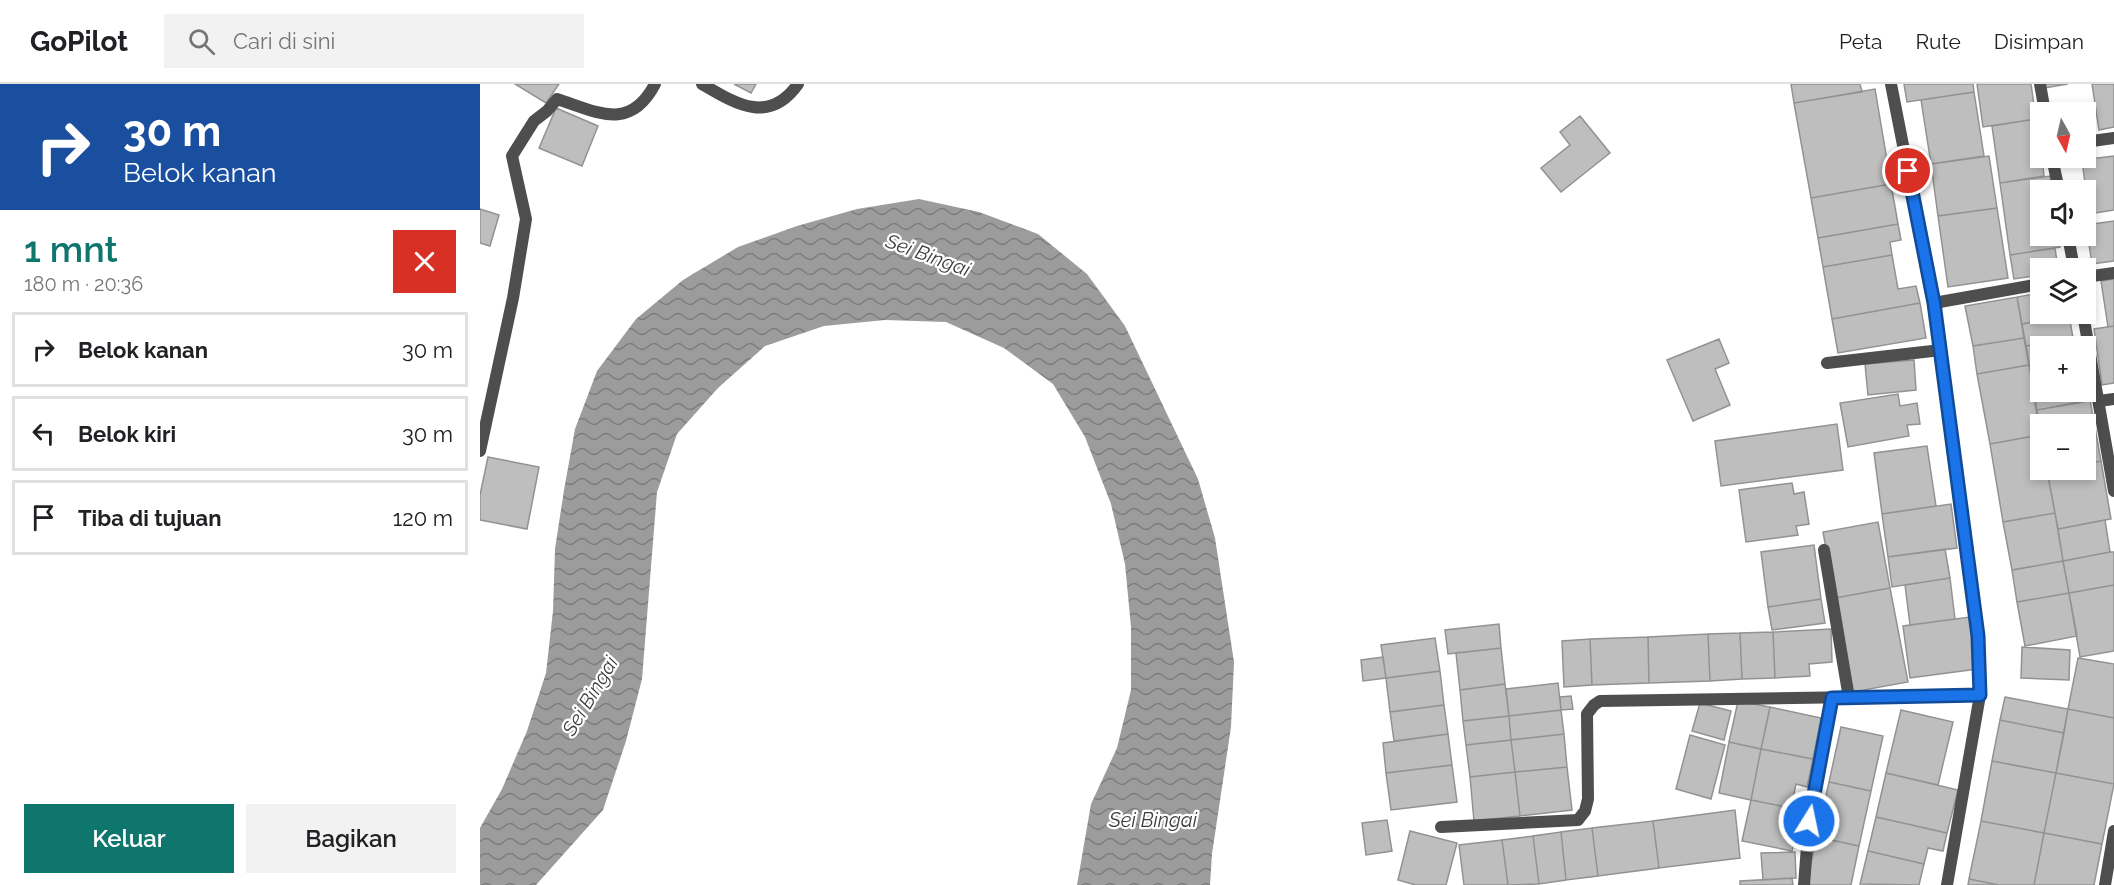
<!DOCTYPE html>
<html lang="id">
<meta charset="utf-8">
<style>
:root{--surface:#fff;--page:#f2f2f2;--text:#202124;--muted:#757577;--line:#e0e0e0;--accent:#0f766e}
body{margin:0;font-family:Raleway,sans-serif;background:var(--page);color:var(--text);height:100vh;display:flex;flex-direction:column;font-size:22px;white-space:nowrap}
*{box-sizing:border-box;margin:0}
p{font-size:20px;color:var(--muted)}
.icon{flex:none;width:33px;height:33px;fill:none;stroke:currentColor;stroke-width:2;stroke-linecap:round;stroke-linejoin:round}
.map{position:relative;flex:1;overflow:hidden}
.drawer{display:flex;flex-direction:column;background:var(--surface);width:480px}
.drawer>*{flex:none}
.top-card{background:#1a4fa0;color:#fff;overflow:hidden}
.needle{width:39px;rotate:172deg}
.controls{position:absolute;left:1550px;top:18px;display:grid;gap:12px}
.controls a{display:grid;place-items:center;width:66px;height:66px;border-radius:0px;background:var(--surface);box-shadow:0 3px 9px #0003;font-size:30px}
.pin{position:absolute;display:grid;place-items:center;width:51px;height:51px;color:#fff;margin:-26px;border:3px solid #fff;border-radius:50%;box-shadow:0 2px 6px #0007}
.me{position:absolute;width:66px;margin:-33px;rotate:10deg;stroke-linejoin:round;filter:drop-shadow(0 0 4px #0008)}
.turn{display:flex;align-items:center;gap:21px;height:126px;padding:0 24px;font-size:27px}
.turn .icon{width:78px;height:78px;stroke-width:2.5}
.turn b{display:block;font-size:42px;line-height:51px}
.round{display:grid;place-items:center;flex:none;width:63px;height:63px;border-radius:0px;background:var(--page)}
.headline{display:flex;align-items:center;justify-content:space-between;height:102px;padding:0 24px}
h1{font-size:36px;font-weight:600;line-height:45px;color:var(--accent)}
.cta{display:flex;gap:12px;margin-top:auto;padding:12px 24px}
.cta a{flex:1;height:69px;border-radius:0px;background:var(--accent);color:#fff;font-size:24px;font-weight:600;line-height:69px;text-align:center}
.cta a+a{background:var(--page);color:var(--text)}
ul{padding:0;list-style:none}
li{display:flex;align-items:center;gap:18px;height:75px;margin:0 12px 9px;padding:0 12px;border:3px solid var(--line);border-radius:0px}
li div{flex:1}
li b{display:block;font-size:22px}
li em{font-style:normal}
header{display:flex;align-items:center;gap:36px;box-sizing:border-box;height:84px;padding:0 30px;background:var(--surface);border-bottom:2px solid var(--line)}
header strong{font-size:28px}
nav{display:flex;gap:33px;margin-inline-start:auto;font-size:21px}
.search{width:420px;height:54px;background:var(--page);display:flex;align-items:center;gap:15px;box-sizing:border-box;padding:0 21px;border-radius:0px;color:var(--muted);font-size:22px}
main{display:flex;flex:1;min-height:0}
.map>svg:first-child{display:block}
.water{fill:url(#water-waves)}
.building{fill:#bebebe;stroke:#929292;stroke-width:1.5}
.lines{fill:none;stroke-linecap:round;stroke-linejoin:round}
.street{stroke:#4e4e4e;stroke-width:12}
.route-casing{stroke:#114b97;stroke-width:15}
.route{stroke:#1a73e8;stroke-width:10}
.labels{text-anchor:middle;dominant-baseline:central;stroke-width:4.5;stroke-linejoin:round;paint-order:stroke}
.water-label{font-size:20px;font-style:italic;fill:#3d3d3d;stroke:#fff}
</style>
<header>
<strong>GoPilot</strong>
<div class="search"><svg class="icon" aria-label="search" viewBox="0 0 24 24"><circle cx="10" cy="10" r="6"/><path d="M15 15l6 6"/></svg>Cari di sini</div>
<nav><a>Peta</a><a>Rute</a><a>Disimpan</a></nav>
</header>
<main>
<section class="drawer">
<div class="top-card">
<div class="turn"><svg class="icon" aria-label="right" viewBox="0 0 24 24"><path d="M7 20v-9h11M14 6l5 5-5 5"/></svg><div><b>30 m</b>Belok kanan</div></div>
</div>
<div class="headline"><div><h1>1 mnt</h1><p>180 m · 20:36</p></div><a class="round" style="background:#d93025;color:#fff"><svg class="icon" aria-label="close" viewBox="0 0 24 24"><path d="M6 6l12 12M18 6L6 18"/></svg></a></div>
<ul>
<li><svg class="icon" aria-label="right" viewBox="0 0 24 24"><path d="M7 20v-9h11M14 6l5 5-5 5"/></svg><div><b>Belok kanan</b></div><em>30 m</em></li>
<li><svg class="icon" aria-label="left" viewBox="0 0 24 24"><path d="M17 20v-9H6M10 6l-5 5 5 5"/></svg><div><b>Belok kiri</b></div><em>30 m</em></li>
<li><svg class="icon" aria-label="arrive" viewBox="0 0 24 24"><path d="M6 21V4h12l-3 4 3 4H6"/></svg><div><b>Tiba di tujuan</b></div><em>120 m</em></li>
</ul>
<div class="cta"><a>Keluar</a><a>Bagikan</a></div>
</section>
<div class="map">
<svg width="1634" height="801" viewBox="0 0 1634 801">
<defs>
<pattern id="water-waves" width="16" height="10" patternUnits="userSpaceOnUse" patternTransform="scale(1.5)"><rect width="16" height="10" fill="#9c9c9c"/><path d="M0 5q4-4 8 0t8 0" fill="none" stroke="#7d7d7d"/></pattern>
</defs>
<rect width="100%" height="100%" fill="#fff"/>
<path class="water" d="M439 115 499 128 558 150 607 190 645 242 718 395 735 454 754 578 751 643 732 770 730 801H597L611 720 637 664 651 606V543L645 480 631 420 605 353 573 300 524 264 466 238 405 236 344 242 285 262 238 304 197 350 177 408 162 595 146 657 123 726 56 801H0V744L22 705 47 647 66 589 73 527 75 465 84 406 95 345 117 287 156 235 203 196 258 163 317 142 377 125Z"/>
<path class="building" d="M35 0H79L66 19Z
M254 0H276L271 9Z
M1311 0H1380L1382 8 1314 19Z
M1424 0H1493L1494 8 1427 18Z
M1497 0H1551L1556 35 1503 43Z
M1564 0H1588L1565 4Z
M1612 0H1634V43L1619 46Z
M1395 5 1411 100 1331 114 1314 19Z
M1494 8 1504 72 1451 80 1441 16Z
M76 24 118 42 102 82 59 64Z
M1100 32 1130 69 1081 108 1061 84 1090 61 1080 48Z
M1556 35 1560 74H1562L1564 92 1520 99 1512 42Z
M1509 72 1517 124 1458 132 1451 80Z
M1634 72V126L1609 130 1602 76Z
M1570 92 1572 106H1560V152H1579L1580 163 1530 171 1520 99Z
M1411 100 1418 140 1338 154 1331 114Z
M1517 124 1528 194 1468 203 1458 132Z
M0 125 19 131 10 162 0 159Z
M1634 137V177L1612 180 1606 141Z
M1418 140 1421 156 1410 158 1412 171 1343 183 1338 154Z
M1575 164 1578 184H1560V191L1534 195 1530 171Z
M1412 171 1418 205 1436 202 1440 219 1352 235 1343 183Z
M1634 195V242L1628 243 1621 197Z
M1560 209V230H1589V231L1542 240 1537 213Z
M1537 213 1544 254 1493 262 1485 222Z
M1440 219 1446 254 1358 269 1352 235Z
M1589 231 1593 254 1546 262 1542 240Z
M1634 242V299L1622 301 1614 245Z
M1544 254 1549 281 1497 290 1493 262Z
M1593 254 1594 262H1560V295L1552 297 1546 262Z
M1239 255 1249 279 1235 285 1250 321 1213 337 1187 276Z
M1434 276 1436 306 1388 311 1385 280Z
M1549 281 1560 351 1510 360 1497 290Z
M1560 295V308H1602L1604 318 1557 326 1552 297Z
M1418 310 1420 322 1437 319 1440 340 1427 341 1429 352 1368 363 1360 319Z
M1610 316 1621 377 1605 380V340H1560V343L1557 326Z
M1357 340 1363 386 1241 402 1235 357Z
M1560 351V386H1567L1575 429 1523 438 1510 360Z
M1447 362 1456 422 1402 430 1394 369Z
M8 373 59 383 47 445 0 436V411Z
M1621 377 1631 435 1578 445 1567 387 1605 386V380Z
M1312 399 1314 410 1324 408 1329 440 1316 442 1318 451 1266 458 1259 406Z
M1471 420 1477 464 1408 473 1402 430Z
M1575 429 1583 477 1532 486 1523 438Z
M1625 436 1630 468 1583 477 1578 445Z
M1398 438 1410 504 1355 514 1343 448Z
M1334 461 1341 515 1288 523 1281 468Z
M1465 465 1470 494 1412 503 1408 473Z
M1630 468H1634V501L1589 509 1583 477Z
M1583 477 1589 509 1537 518 1532 486Z
M1470 494 1475 535 1430 541 1425 501Z
M1634 501V567L1600 573 1589 509Z
M1410 504 1428 598 1373 608 1355 514Z
M1589 509 1597 552 1545 562 1537 518Z
M1341 515 1345 539 1292 546 1288 523Z
M1490 533 1497 585 1430 594 1423 542Z
M1019 540 1021 564 968 570 965 546Z
M1351 545 1352 578 1329 580 1330 592 1295 594 1293 548Z
M1293 548 1295 594 1262 595 1260 549Z
M1260 549 1262 595 1230 597 1228 550Z
M1228 550 1230 597 1169 599 1168 553Z
M1168 553 1169 599 1112 601 1110 555Z
M955 554 960 587 906 594 901 561Z
M1110 555 1112 601 1084 603 1082 557Z
M1542 563 1590 566 1589 596 1541 594Z
M1021 564 1025 600 980 606 976 569Z
M903 573 906 594 883 597 881 576Z
M1598 574 1634 580V634L1588 625Z
M960 587 964 621 910 628 906 594Z
M1078 599 1081 626 1029 632 1026 605Z
M1025 600 1029 632 983 637 980 606Z
M1091 612 1093 625 1081 626 1080 613Z
M1525 613 1588 625 1584 649 1520 636Z
M1258 617 1290 623 1281 665 1249 658Z
M1220 619 1251 627 1244 656 1212 647Z
M964 621 968 650 914 657 910 628Z
M1290 623 1341 634 1333 675 1281 665Z
M1588 625 1634 634V700L1576 689Z
M1081 626 1084 650 1031 656 1029 632Z
M1421 626 1473 638 1458 701 1406 689Z
M1029 632 1031 656 986 661 983 637Z
M1520 636 1584 649 1576 689 1512 677Z
M1361 643 1403 652 1391 707 1349 698Z
M968 650 972 681 906 689 903 659Z
M1084 650 1087 683 1035 688 1031 656Z
M1210 651 1245 661 1231 715 1196 705Z
M1031 656 1035 688 990 693 986 661Z
M1249 658 1281 665 1271 716 1239 709Z
M1281 665 1333 675 1327 703 1316 700 1311 724 1271 716Z
M1512 677 1576 689 1564 749 1501 737Z
M972 681 977 718 911 726 906 689Z
M1087 683 1092 726 1040 732 1035 688Z
M1035 688 1040 732 994 737 990 693Z
M1406 689 1478 706 1467 749 1396 733Z
M1576 689 1634 700 1622 760 1564 749Z
M1349 698 1391 707 1379 762 1337 753Z
M1271 716 1311 724 1308 739 1318 741 1312 767 1262 757Z
M1255 726 1260 774 1179 784 1173 737Z
M1396 733 1467 749 1463 767 1448 764 1444 780 1388 767Z
M907 736 912 767 886 771 882 739Z
M1173 737 1179 784 1118 792 1112 744Z
M1501 737 1564 749 1554 801H1519L1489 795Z
M1112 744 1118 792 1086 796 1081 748Z
M930 747 977 759 966 801H936L918 796Z
M1081 748 1086 796 1059 800 1053 752Z
M1564 749 1622 760 1614 801H1554Z
M1053 752 1059 800 1028 801 1022 756Z
M1337 753 1379 762 1371 801H1326Z
M1022 756 1028 801H984L979 761Z
M1388 767 1444 780 1439 801 1380 800Z
M1315 768 1316 794 1283 796 1281 769Z
M1312 794 1313 801H1260V797Z
M1489 795 1519 801H1488Z"/>
<g class="lines">
<path class="street" d="M222 0C256 20 289 41 318 0
M1411 0 1454 219 1560 200
M1560 0 1565 28
M1605 58 1634 54
M1572 74 1579 106
M1588 152 1594 184
M1605 193 1634 189
M1454 219 1498 552 1500 611 1467 801
M1603 230 1634 407
M1347 279 1461 266
M1619 317 1634 315
M0 367 33 214 46 135 32 72 54 37 67 27 77 15C117 28 150 48 175 0
M1344 466 1369 614
M961 743 1098 736 1105 727 1108 715 1107 630 1114 621 1120 617 1500 611
M1324 801 1329 737 1352 614
M1625 801 1634 747"/>
</g>
<g class="lines">
<defs>
<path id="route" d="M1329 737 1352 614 1500 611 1498 552 1454 219 1428 87"/>
</defs>
<use href="#route" class="route-casing"/>
<use href="#route" class="route"/>
</g>
<g class="labels">
<g class="water-label">
<text transform="translate(448 171) rotate(20)">Sei Bingai</text>
<text transform="translate(110 612) rotate(-59)">Sei Bingai</text>
<text x="673" y="736">Sei Bingai</text>
</g>
</g>
</svg>
<div class="controls">
<a><svg class="needle" viewBox="-14 -14 28 28"><path d="M0-13l5 13h-10z" fill="#e53935"/><path d="M0 13l5-13h-10z" fill="#757577"/></svg></a>
<a><svg class="icon" aria-label="sound" viewBox="0 0 24 24"><path d="M4 9h4l5-4v14l-5-4H4zM17 9q2 3 0 6"/></svg></a>
<a><svg class="icon" aria-label="layers" viewBox="0 0 24 24"><path d="M12 4l9 5-9 5-9-5zM3 14l9 5 9-5"/></svg></a>
<a>+</a>
<a>−</a>
</div>
<div class="pin" style="left:1428px;top:87px;background:#d93025"><svg class="icon" aria-label="arrive" viewBox="0 0 24 24"><path d="M6 21V4h12l-3 4 3 4H6"/></svg></div>
<svg class="me" style="left:1329px;top:737px" viewBox="-20 -20 40 40"><circle r="17" fill="#1a73e8" stroke="#fff" stroke-width="3"/><path d="M0-11L8 9 0 5-8 9z" fill="#fff"/></svg>
</div>
</main>
